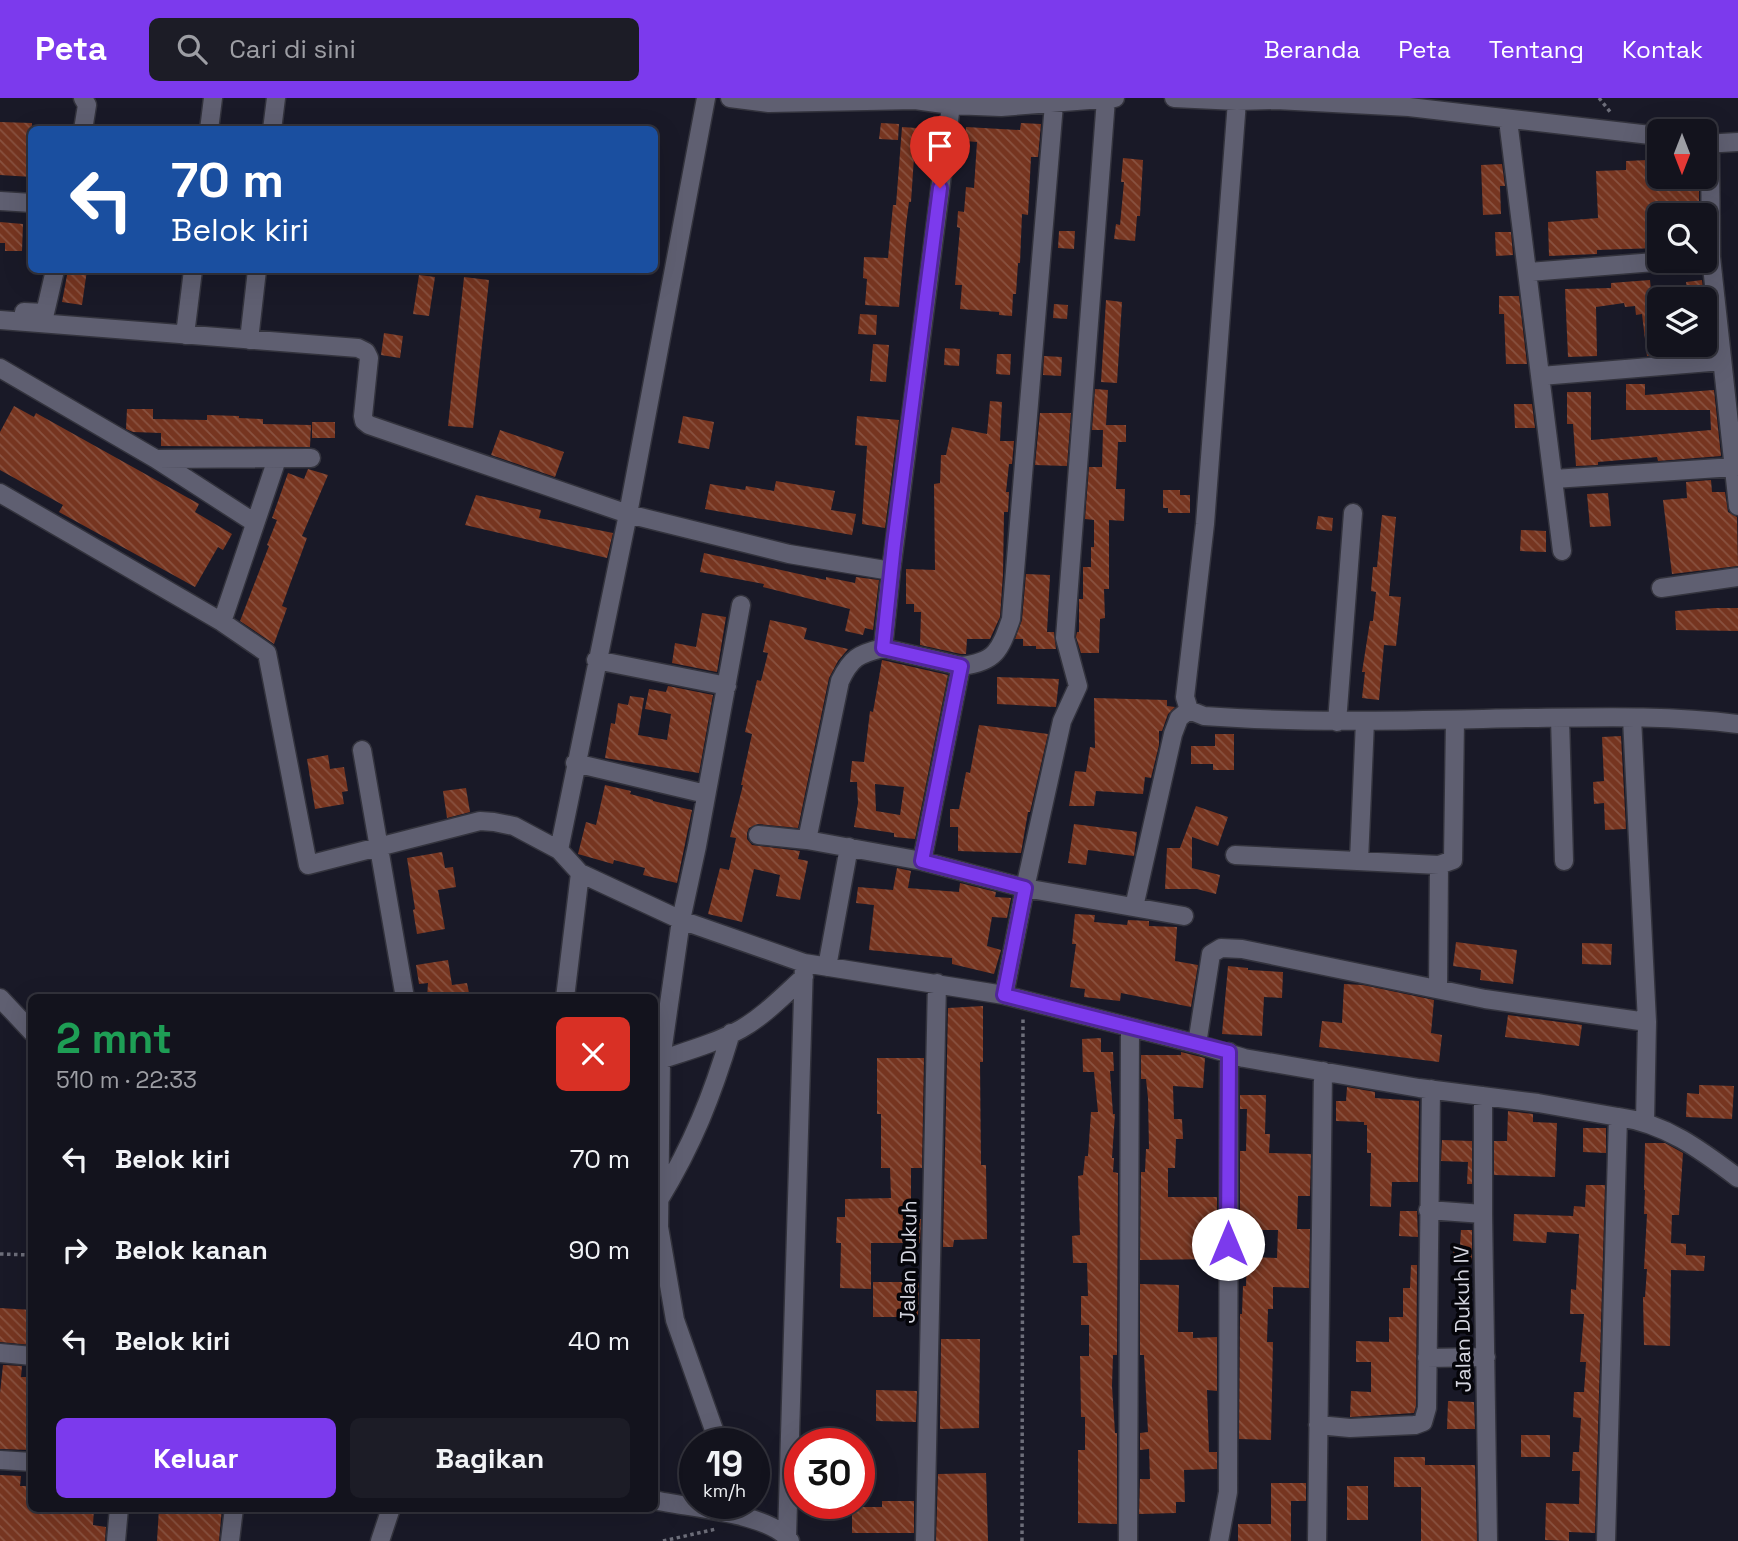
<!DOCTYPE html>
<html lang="id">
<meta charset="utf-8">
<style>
:root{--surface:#13131d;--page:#1c1c26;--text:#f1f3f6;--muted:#9d9ea4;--line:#32323b;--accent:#7c3aed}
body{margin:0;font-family:"Space Grotesk",sans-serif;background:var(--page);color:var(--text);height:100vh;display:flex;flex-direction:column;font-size:26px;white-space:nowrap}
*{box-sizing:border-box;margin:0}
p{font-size:23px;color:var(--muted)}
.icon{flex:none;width:38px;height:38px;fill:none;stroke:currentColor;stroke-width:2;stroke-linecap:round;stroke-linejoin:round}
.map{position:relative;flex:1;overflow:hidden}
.side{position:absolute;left:28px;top:896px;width:630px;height:518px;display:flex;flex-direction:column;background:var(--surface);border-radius:10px;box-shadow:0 7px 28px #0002,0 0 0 2px var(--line)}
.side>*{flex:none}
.guide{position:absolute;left:28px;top:28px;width:630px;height:147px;border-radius:10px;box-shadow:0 7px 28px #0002,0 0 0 2px var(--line);background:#1a4fa0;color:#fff;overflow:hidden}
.needle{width:46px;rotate:180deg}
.fabs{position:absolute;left:1647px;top:21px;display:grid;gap:14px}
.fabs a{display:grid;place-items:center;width:70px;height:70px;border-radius:10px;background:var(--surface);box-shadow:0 7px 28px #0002,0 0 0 2px var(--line);font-size:35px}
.speed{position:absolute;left:679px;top:1330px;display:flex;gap:14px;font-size:35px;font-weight:700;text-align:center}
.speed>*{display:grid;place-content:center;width:91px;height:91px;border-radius:50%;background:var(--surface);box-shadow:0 7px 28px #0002,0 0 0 2px var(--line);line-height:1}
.speed small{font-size:18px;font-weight:400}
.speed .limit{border:10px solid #d22;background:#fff;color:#111}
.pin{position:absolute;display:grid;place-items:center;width:60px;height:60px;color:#fff;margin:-72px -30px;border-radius:50% 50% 50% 0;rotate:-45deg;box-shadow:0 0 7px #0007}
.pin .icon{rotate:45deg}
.me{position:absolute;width:77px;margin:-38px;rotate:0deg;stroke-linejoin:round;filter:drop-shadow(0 0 5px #0008)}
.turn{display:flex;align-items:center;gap:24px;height:147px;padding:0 28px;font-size:32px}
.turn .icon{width:91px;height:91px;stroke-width:2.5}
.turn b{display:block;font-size:49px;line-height:60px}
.round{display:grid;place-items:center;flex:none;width:74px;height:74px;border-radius:10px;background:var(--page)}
.summary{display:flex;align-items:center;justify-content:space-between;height:119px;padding:0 28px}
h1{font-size:42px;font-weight:700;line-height:52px;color:#1e9e55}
.cta{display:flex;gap:14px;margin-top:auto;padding:14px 28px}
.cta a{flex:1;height:80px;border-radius:10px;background:var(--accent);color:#fff;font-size:28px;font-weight:700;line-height:80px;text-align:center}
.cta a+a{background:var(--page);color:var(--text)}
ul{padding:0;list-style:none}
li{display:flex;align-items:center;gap:21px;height:91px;padding:0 28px}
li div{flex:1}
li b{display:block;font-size:26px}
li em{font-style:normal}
header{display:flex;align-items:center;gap:42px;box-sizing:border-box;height:98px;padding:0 35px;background:var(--accent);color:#fff}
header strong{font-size:33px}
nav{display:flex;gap:38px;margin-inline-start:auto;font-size:24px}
.search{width:490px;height:63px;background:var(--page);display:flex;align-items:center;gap:18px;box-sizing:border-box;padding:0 24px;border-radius:10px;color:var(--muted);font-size:26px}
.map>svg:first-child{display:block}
.building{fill:url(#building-back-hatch);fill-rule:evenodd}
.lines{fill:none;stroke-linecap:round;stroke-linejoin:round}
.minor-casing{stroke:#33333d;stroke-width:21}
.path{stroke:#6d6e7a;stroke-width:3.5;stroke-dasharray:3.5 3.5;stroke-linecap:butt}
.minor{stroke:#5f5f71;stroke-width:18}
.route-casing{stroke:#51269a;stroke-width:18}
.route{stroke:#7c3aed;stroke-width:12}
.labels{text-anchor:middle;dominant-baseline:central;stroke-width:7;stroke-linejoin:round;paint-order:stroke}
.street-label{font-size:21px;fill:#d5d6e0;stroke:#05050a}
</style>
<header>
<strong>Peta</strong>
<div class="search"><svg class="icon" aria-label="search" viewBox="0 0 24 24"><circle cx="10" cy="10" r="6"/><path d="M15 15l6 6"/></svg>Cari di sini</div>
<nav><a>Beranda</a><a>Peta</a><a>Tentang</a><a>Kontak</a></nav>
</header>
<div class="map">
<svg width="1738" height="1443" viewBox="0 0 1738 1443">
<defs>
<pattern id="building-back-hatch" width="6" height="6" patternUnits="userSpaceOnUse" patternTransform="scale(1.75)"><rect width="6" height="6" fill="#763520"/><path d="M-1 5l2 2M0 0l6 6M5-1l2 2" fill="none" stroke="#895240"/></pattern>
</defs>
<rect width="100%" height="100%" fill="#191927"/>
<path class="building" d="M0 24 32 25V79L0 77Z
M881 25 899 26 898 42 879 41Z
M1021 25 1041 26 1038 59H1031L1028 117 1022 116 1020 165H1018L1016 196H1013L1012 218 999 217V214L960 211 962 187H955L960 130 957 129 958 113 964 114 966 89 974 90 977 44 965 43 966 29 1020 32Z
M902 29 931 31 930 45 915 44 911 104H909L906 127 899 209 865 207 867 181 863 180 864 159 888 160 893 107H896Z
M1123 60 1143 62 1140 118H1137L1135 143 1114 141 1116 126 1120 127 1124 84H1121Z
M1648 62 1649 84 1699 82V109L1659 111V150L1597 152V156L1549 158 1548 124 1598 120 1596 73 1626 72V63Z
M1502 66 1505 88H1500L1501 116 1483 117 1481 67Z
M0 124 23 126 22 153H5V145H0Z
M1059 133H1075L1074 151 1058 150Z
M1495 134H1511L1513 157 1496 158Z
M68 172H87L82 207 62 204Z
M419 177 435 179 429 218 413 216Z
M464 179 489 182 473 330 448 328Z
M1650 182 1651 192 1659 191V247H1695V254L1647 258 1642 216 1636 217 1635 208 1625 209 1624 205 1596 209 1597 258 1568 259 1565 191 1611 190V185Z
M1702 182 1704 201H1688L1686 184Z
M1499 198H1519L1527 266H1506L1504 216H1499Z
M1106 202 1122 204 1117 285 1101 284Z
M1054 206 1068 207 1067 221 1053 220Z
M860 216 877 217 876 237 858 236Z
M384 235 403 238 400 260 381 257Z
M873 246 889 247 886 284 870 283Z
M945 250 960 251 959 268 944 267Z
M997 256H1011L1010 277 996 276Z
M1044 258 1062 259 1061 278 1043 277Z
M1626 286H1645V297L1714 292 1721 358 1658 363 1657 359 1598 364V367L1576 368 1573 326H1567V294H1591V342L1711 332 1710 312H1626Z
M1095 291 1108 292 1106 327H1126V344H1118L1116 391H1125L1124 423 1109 422V491H1104L1105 520 1100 521 1099 555H1081L1076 539 1077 534H1079V501H1083V469H1091V449H1094V422L1085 421 1089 369H1102L1103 332H1092Z
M990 303 1002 304 1000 343H1014L1012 366H1009L1006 394H1009L1008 414H1004L1003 476 1000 519 990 541H967L966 556H961L920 547 921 514H914V506H906V471L935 472 934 386 940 385 941 357H946L952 329 987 336Z
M1514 306H1532L1535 330H1515Z
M14 308 34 319 36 315 199 406 195 414 232 436 223 452 218 449 195 489 59 414 63 407 0 372V334Z
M127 311H153V321L207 322V317L239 318V320L263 321V326L311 327 310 349 161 348V335L133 334 126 331Z
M1040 315H1071L1067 368 1035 367Z
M683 318 714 324 709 351 678 345Z
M857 318 899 322 885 430 862 426 867 348 855 347Z
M312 324H335V340H312Z
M500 332 564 354 555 379 491 357Z
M308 371 328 377 302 438 307 440 282 508 287 510 274 546 240 523 269 448 267 447 277 422 272 420 288 375 304 381Z
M1711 382 1712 394H1725L1728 414 1737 419 1738 468 1672 476 1663 402 1687 400 1686 384Z
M776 383 835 393 831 412 856 416 852 437 705 411 710 386 745 392 746 388 774 393Z
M1163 392H1180V397H1190V415H1168V410H1163Z
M1608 395 1611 428 1590 429 1587 396Z
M476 397 541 412 539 420 613 435 607 460 465 427Z
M1382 417 1396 419 1389 498 1401 499 1396 548 1384 547 1379 602 1362 600 1365 574H1362L1370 523H1373L1376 494 1371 493 1373 469H1377Z
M1318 418 1333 420 1332 433 1316 431Z
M1521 432 1546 433V454L1520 453Z
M704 455 826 482V479L855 485 856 479 879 482 873 532 865 530 863 537 845 533 850 511 763 489 764 486 700 474Z
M1026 476 1050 477 1047 534H1054L1056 551H1036V548H1023V541H1015L1022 522Z
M1715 510H1738V533L1676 532 1675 513Z
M702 515 726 519 717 574 672 565 675 545 696 549Z
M770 522 807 530 804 541 848 551 838 563 829 580 798 730 758 726 749 730 747 735V741L752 747 800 753 798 761 808 763 800 802 776 798 780 777 754 771 742 824 708 816 720 770 729 772 736 740 730 739 743 687H741L752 636 745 634 757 582 761 583 768 555 763 554Z
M882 562 948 577 915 741 894 739V735L854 729 858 705 857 684H850L852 663 864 664 870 613 873 614ZM875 686 904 689 900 717 876 713Z
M997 579 1059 581 1056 609 997 606Z
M668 588 713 597 699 675 605 660 611 625 615 626 618 605 628 607 630 598 644 600 638 637 667 642 671 616 645 611 649 591 666 594Z
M1094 600 1167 602V608L1175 609 1168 616 1162 633H1159V647L1151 680 1145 679 1143 696 1096 693 1094 708H1069L1075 673 1086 674 1090 649 1095 650Z
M979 627 1048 636 1030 714H1028L1021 755 958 753V729H950V711H959L966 674 970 675Z
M1215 636H1234V672H1213V666H1191V648H1215Z
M1621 638 1626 731 1605 732 1604 705 1594 706 1593 684 1604 683 1602 639Z
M328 657 330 671 344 669 348 693 342 694 344 706 315 711 307 661Z
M605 687 631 693 630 696 653 702V703L692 712 677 785 643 777 645 770 614 762 613 766 578 756 586 724 596 727Z
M466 690 470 714 447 720 443 693Z
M1196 708 1228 719 1218 748 1192 739V770L1220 777 1216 796 1197 791H1165L1167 750H1180Z
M1074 726 1137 734 1134 758 1088 752 1086 767 1068 765Z
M442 754 445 770 453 769 456 789 438 792 445 831 417 836 413 812 415 811 407 760Z
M897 770 911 773 908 790 959 794 960 785 996 794 995 799 1011 800 1007 820 992 819 987 848 1001 852 994 876 952 866V860L869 852 874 807 856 805 858 789 893 792Z
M1075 816 1095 817 1094 824 1127 827 1128 822 1149 823V828L1177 829 1175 863 1198 867 1191 909 1121 895 1120 903 1084 899 1085 891 1070 889 1076 846H1072Z
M1456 844 1517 852 1513 886 1480 882 1481 872 1453 868Z
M1582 845 1612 846 1611 867 1582 866Z
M448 862 452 887 467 885 470 900H427L428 885 419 886 416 867Z
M1228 868 1248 870V872L1283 874 1282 900 1264 899 1262 938 1222 936Z
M1344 886 1363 887 1434 902 1431 935 1442 937 1439 964 1319 949 1322 923 1342 925Z
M983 908V964H980L981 1067H986L987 1141 954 1142 953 1149H943L948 910Z
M1508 917 1582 927 1579 948 1505 939Z
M1101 940V954H1113L1114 973H1110L1113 1016H1115L1112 1060H1114L1113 1074 1118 1075 1117 1257H1113L1112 1288 1115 1335H1117V1426L1078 1425V1352H1085V1319H1081L1080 1258H1089V1227H1081V1198H1088L1087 1165H1073L1072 1138 1080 1137 1078 1078 1083 1077 1085 1058H1088L1091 1014H1098L1094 974H1083L1082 941Z
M1181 954 1205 960 1203 990 1173 988 1174 1021H1182L1183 1041H1176L1175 1070H1168V1099H1217V1161L1140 1162 1141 1074H1145L1146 1051H1149L1148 1000 1146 981H1141V957H1181Z
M877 960H924L922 1070H911V1121H921L920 1145H871V1191L840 1190 841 1145H836L837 1119H845V1101L891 1100 890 1070H881V1016H877Z
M1699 987 1734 988 1732 1021 1686 1019 1687 995 1699 996Z
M1347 989 1375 994V1000L1419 1003 1418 1084H1392L1391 1109 1370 1108 1371 1055H1367V1027H1364V1024L1336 1023V1003H1346Z
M1240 997H1266L1265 1036H1270L1269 1055 1311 1056 1310 1098H1298L1297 1131H1310L1309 1190 1273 1189V1211H1268L1267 1244H1273L1271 1342 1239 1341 1240 1216H1242L1243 1188H1246L1247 1159 1277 1160 1278 1132H1240V1053H1246L1247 1011H1240Z
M1508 1013 1533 1016V1024L1557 1025 1555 1079 1494 1077V1043H1507Z
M1583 1030H1606V1055L1583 1054Z
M1442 1042 1472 1043V1086H1467L1468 1064 1441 1063Z
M1645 1045H1665L1683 1055 1679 1117H1672L1671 1145 1686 1146V1157L1705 1158 1704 1173 1671 1172 1670 1248 1644 1247 1643 1199H1645L1647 1171H1644L1647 1116H1644L1645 1092H1644Z
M1586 1087H1605L1595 1435 1569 1434V1443L1545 1442 1546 1405 1579 1406 1580 1373H1572L1573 1354H1579L1581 1320 1573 1319 1574 1294H1584L1586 1264H1580L1584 1216H1570L1571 1191 1576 1192 1579 1136 1547 1134 1546 1145 1513 1143 1514 1116 1573 1118 1574 1108 1585 1109Z
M1400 1113H1417L1418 1139 1399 1138Z
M1461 1132H1472V1164L1453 1163V1147H1460Z
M1411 1167H1417L1416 1308 1414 1315 1350 1319 1351 1293 1371 1294V1264H1356V1243L1389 1244V1219H1403V1190H1410Z
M873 1184H919L918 1219H873Z
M1140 1186 1179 1187 1178 1234H1193V1240L1217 1239V1293L1207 1292 1209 1354H1217V1371L1184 1372 1185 1404H1176V1415L1139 1416 1140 1381H1150L1149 1351 1140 1352V1335L1148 1334 1144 1257H1140Z
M0 1210 32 1212V1247L0 1244Z
M941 1241H980L979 1330 940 1331Z
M3 1267 22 1268 21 1279H32V1352L0 1351V1295Z
M876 1292 917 1293 916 1324 876 1323Z
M1448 1303 1474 1304 1475 1331H1447Z
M1521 1337H1550V1359H1521Z
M1394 1359H1425V1367H1475L1477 1443H1421V1389H1394Z
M986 1375 988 1443H936L938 1376Z
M0 1377 21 1378 20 1388H32V1410H94L93 1427 106 1429 105 1443H0Z
M1271 1385H1306V1403H1291V1443H1238V1426H1271Z
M1347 1388H1368V1422H1347Z
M882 1403H914V1435H852V1409H882Z
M159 1410H222L219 1443H157Z"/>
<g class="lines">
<defs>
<path id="minor" d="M730 0 769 5 915 2 951 7 1001 9 1115 0
M1174 0 1237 3 1276 2 1409 9 1659 38
M1508 22 1562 453
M83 32 87 7 83 0
M209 32 213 0
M272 32 276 0
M1704 46 1738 44
M1710 47 1711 159 1738 408
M0 103 32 105
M1529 174 1667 163
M24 214 45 215 55 172
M0 222 358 250 366 254 369 260 363 318 364 323 369 327 628 416 789 456 891 473
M185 237 193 172
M249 242 257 172
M0 270 156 361 255 425
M1541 278 1722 263
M157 361 311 360
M1554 381 1734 369
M0 395 222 524 267 555 308 767 480 723 494 724 514 728 559 752 580 775 681 822 804 865 1004 897 1197 946 1244 960 1419 990 1538 1005 1618 1019 1606 1443
M1661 490 1738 479
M222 524 277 361
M883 550 961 568
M596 562 727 588
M1189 612 1185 599 1205 426 1237 3
M1560 620 1564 763
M1632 620 1647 924 1645 1024
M1337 624 1353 415
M362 652 405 900
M575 665 706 696
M758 737 807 742 922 763 1025 790 1184 818
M807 742 840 583C851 560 858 556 883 550L891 473 951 7
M559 752 628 416 706 0
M1235 757 1439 767
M922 763 961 568C996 564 1000 552 1011 521L1054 6
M1359 763 1365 623
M1134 809 1173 636 1179 620 1189 612 1204 618C1313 626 1421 622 1530 620 1599 619 1670 617 1738 626
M827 869 849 749
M1438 891 1439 767 1453 762 1455 622
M1004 897 1025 790 1062 623 1078 588 1065 540 1106 1
M0 900 32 934
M565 900 580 775
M1197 946 1211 856 1221 850 1242 851 1485 901 1647 924
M654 964C683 954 714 946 741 931 764 918 784 897 804 879
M1483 998V1116L1488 1443
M1618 1019C1665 1025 1701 1052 1738 1080
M659 1102C693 1046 712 998 731 935
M1428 1112 1483 1116
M0 1255 32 1258
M1427 1260 1486 1259
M1318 1327 1350 1330 1415 1327 1423 1324 1427 1310 1431 991
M719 1346 675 1222 659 1129 661 962 681 822 697 748 741 507
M0 1362 32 1364
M654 1402C688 1410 771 1415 790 1443
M787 1439 804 865
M116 1443 119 1410
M230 1443 234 1410
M380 1443 391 1410
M925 1443 937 885
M1128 1443 1130 930
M1219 1443 1228 1394 1229 954
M1317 1443 1323 973"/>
</defs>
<use href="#minor" class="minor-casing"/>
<path class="path" d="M1599 0 1611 15
M0 1156 32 1157
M663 1443 716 1431
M1022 1443 1023 919"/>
<use href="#minor" class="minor"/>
</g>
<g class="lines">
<defs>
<path id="route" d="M940 90 894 446 883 550 961 568 922 763 1025 790 1004 897 1229 954 1228 1146"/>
</defs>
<use href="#route" class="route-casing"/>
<use href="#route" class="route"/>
</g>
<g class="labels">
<g class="street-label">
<text transform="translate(908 1164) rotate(-89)">Jalan Dukuh</text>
<text transform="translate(1462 1221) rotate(-91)">Jalan Dukuh IV</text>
</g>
</g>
</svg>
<div class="fabs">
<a><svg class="needle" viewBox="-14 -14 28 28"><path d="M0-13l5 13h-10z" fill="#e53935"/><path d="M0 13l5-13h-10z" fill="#9d9ea4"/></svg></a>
<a><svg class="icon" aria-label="search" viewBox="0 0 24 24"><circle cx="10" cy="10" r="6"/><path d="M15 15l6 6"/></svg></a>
<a><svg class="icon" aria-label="layers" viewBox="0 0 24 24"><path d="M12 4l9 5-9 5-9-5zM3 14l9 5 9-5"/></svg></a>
</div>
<div class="speed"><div>19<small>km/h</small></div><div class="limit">30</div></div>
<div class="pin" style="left:940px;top:90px;background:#d93025"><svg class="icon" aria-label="arrive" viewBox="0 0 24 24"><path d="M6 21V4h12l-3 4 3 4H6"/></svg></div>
<svg class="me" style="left:1228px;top:1146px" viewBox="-20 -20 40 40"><circle r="19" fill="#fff"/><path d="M0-13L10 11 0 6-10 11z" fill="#7c3aed"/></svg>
<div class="guide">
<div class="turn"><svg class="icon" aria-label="left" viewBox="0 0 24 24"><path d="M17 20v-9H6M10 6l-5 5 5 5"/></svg><div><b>70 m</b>Belok kiri</div></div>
</div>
<section class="side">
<div class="summary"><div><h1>2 mnt</h1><p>510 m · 22:33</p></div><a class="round" style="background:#d93025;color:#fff"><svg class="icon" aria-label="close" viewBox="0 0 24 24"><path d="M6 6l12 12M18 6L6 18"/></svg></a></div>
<ul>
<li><svg class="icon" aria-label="left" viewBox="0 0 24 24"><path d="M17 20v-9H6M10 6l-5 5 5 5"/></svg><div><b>Belok kiri</b></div><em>70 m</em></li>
<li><svg class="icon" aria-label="right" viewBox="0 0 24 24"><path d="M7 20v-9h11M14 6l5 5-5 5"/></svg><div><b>Belok kanan</b></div><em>90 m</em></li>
<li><svg class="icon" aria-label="left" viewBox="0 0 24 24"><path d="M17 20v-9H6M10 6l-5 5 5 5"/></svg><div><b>Belok kiri</b></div><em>40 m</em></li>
</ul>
<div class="cta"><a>Keluar</a><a>Bagikan</a></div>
</section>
</div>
